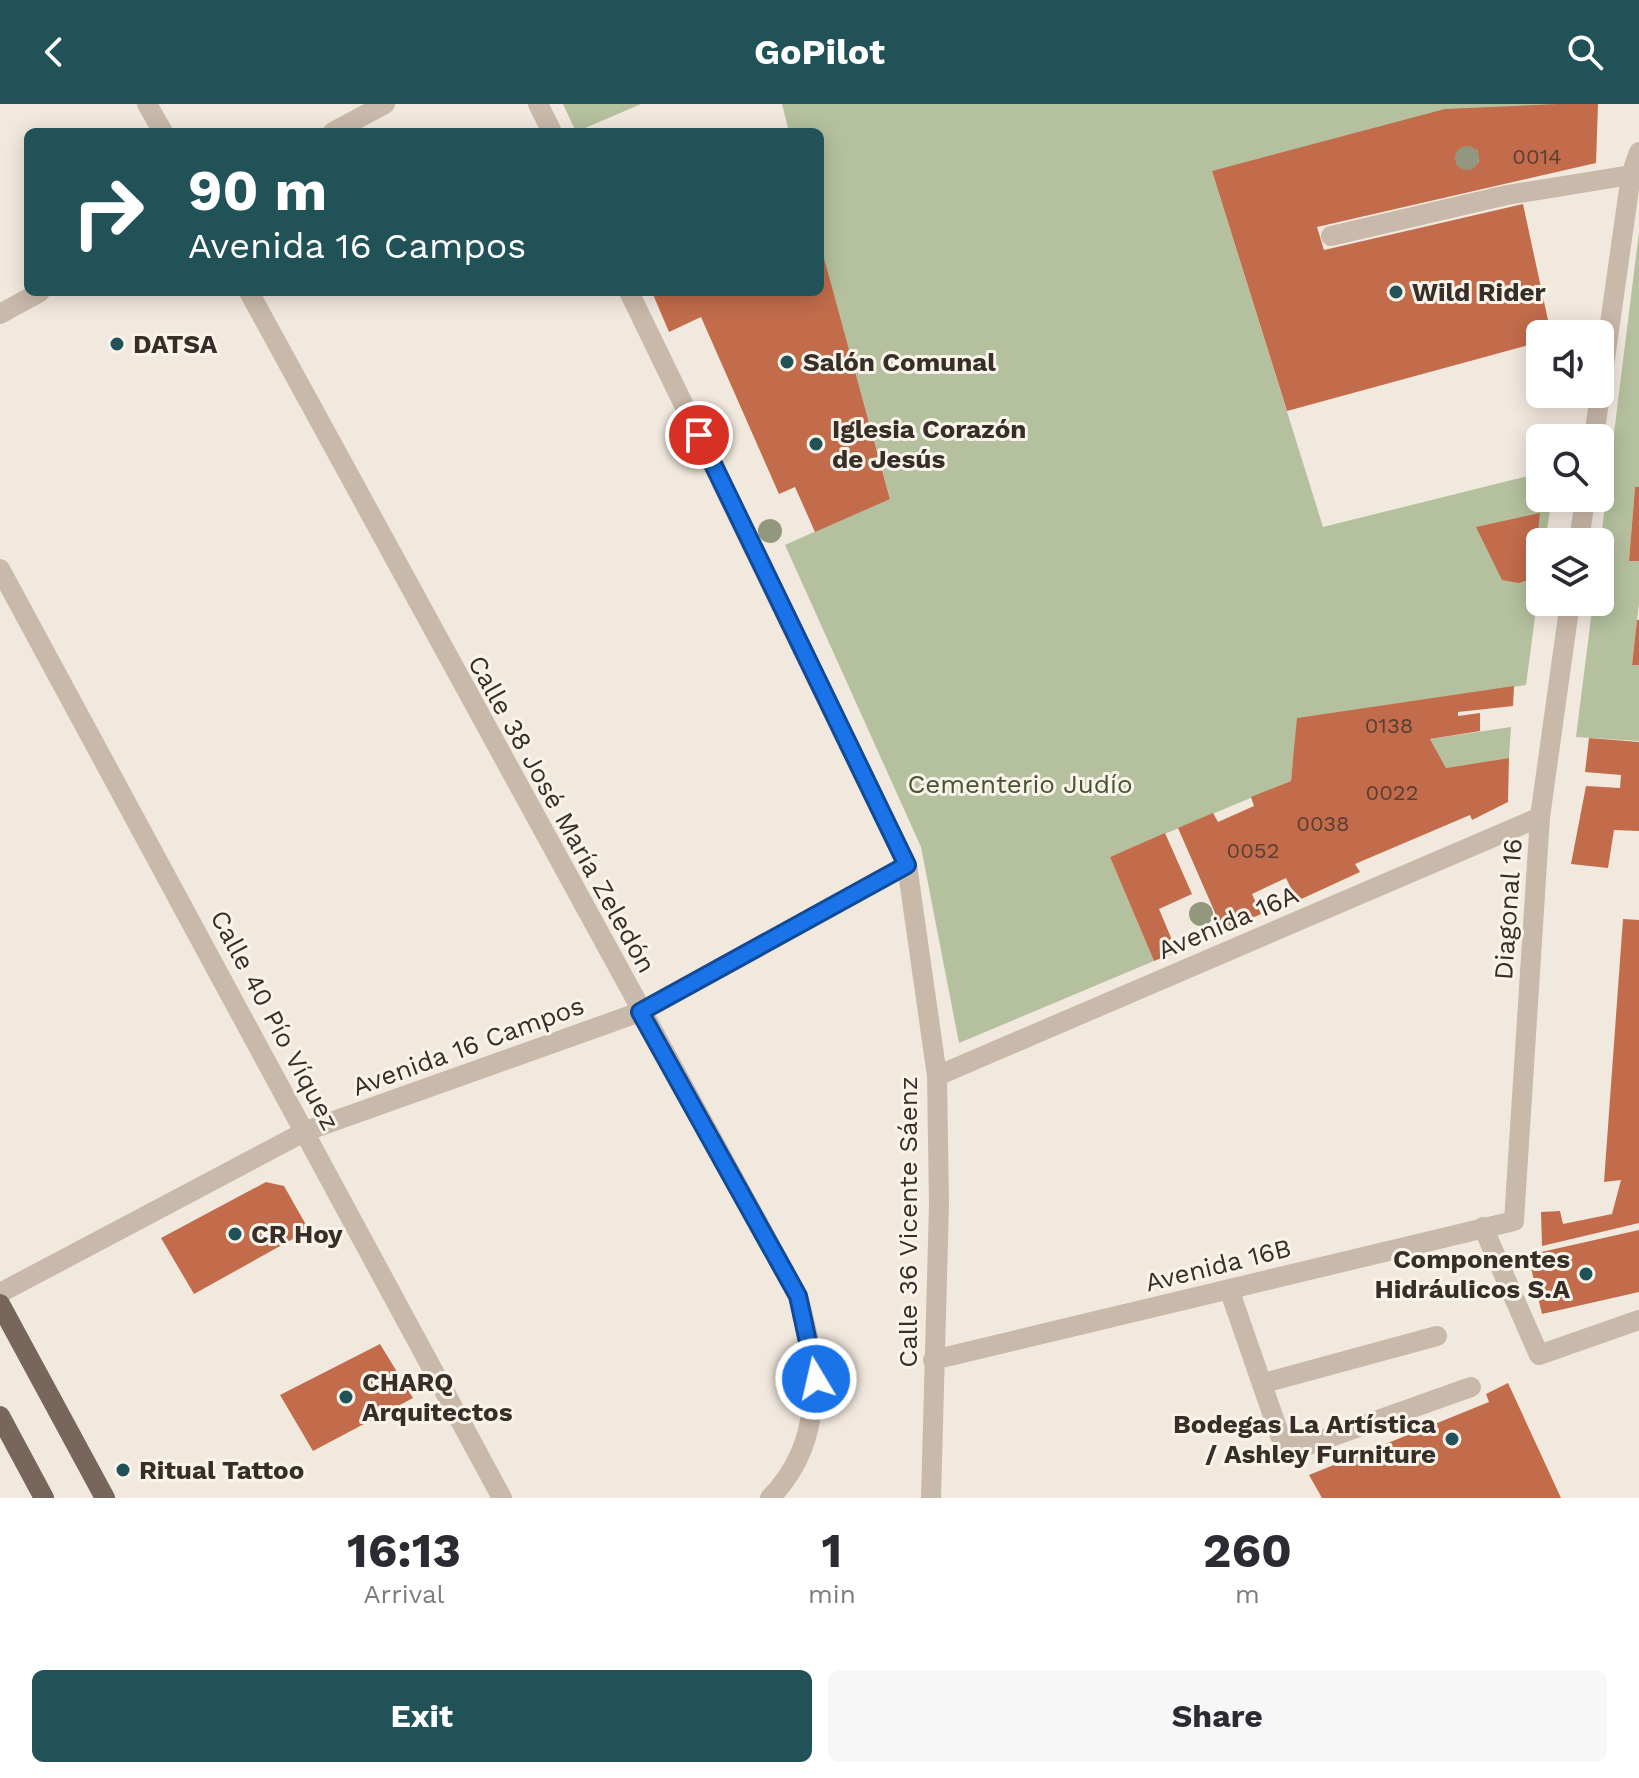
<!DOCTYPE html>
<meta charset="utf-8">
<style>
:root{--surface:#fff;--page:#f7f7f7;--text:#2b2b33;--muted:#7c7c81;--accent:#205257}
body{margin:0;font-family:"Work Sans",sans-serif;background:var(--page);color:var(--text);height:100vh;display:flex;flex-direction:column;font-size:30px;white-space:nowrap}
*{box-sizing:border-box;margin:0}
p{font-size:26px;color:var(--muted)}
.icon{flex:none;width:44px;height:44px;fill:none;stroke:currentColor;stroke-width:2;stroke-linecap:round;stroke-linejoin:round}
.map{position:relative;height:1394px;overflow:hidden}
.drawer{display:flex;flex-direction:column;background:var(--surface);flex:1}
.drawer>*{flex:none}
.guide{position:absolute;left:24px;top:24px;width:800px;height:168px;border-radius:12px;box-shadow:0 4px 20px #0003;background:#205257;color:#fff;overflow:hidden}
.controls{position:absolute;left:1526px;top:216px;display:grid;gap:16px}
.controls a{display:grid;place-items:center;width:88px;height:88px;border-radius:12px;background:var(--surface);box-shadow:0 4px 20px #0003;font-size:40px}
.pin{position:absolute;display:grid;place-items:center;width:68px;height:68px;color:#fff;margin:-34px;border:4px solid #fff;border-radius:50%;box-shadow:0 2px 8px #0007}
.me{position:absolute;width:88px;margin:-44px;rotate:351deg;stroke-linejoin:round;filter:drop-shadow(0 0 6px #0008)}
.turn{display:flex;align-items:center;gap:28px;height:168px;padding:0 32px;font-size:36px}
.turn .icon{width:104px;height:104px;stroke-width:2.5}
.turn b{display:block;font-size:56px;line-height:68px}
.eta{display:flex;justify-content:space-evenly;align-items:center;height:136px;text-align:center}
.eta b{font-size:48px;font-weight:700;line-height:56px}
.cta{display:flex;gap:16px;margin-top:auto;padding:16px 32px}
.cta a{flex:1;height:92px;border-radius:12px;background:var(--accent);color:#fff;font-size:32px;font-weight:700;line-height:92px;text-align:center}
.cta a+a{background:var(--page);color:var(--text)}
header{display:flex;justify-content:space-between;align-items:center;height:104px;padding:0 32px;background:var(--accent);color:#fff;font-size:36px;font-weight:700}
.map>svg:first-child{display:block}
.green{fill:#b4c09e}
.building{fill:#c26c4b;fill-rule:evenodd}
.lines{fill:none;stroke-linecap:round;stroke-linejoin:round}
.minor{stroke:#c9b9aa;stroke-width:20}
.major{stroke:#78665b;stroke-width:20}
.tree{fill:#93977d}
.route-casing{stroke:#114b97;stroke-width:20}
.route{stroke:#1a73e8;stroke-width:14}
.poi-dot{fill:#205257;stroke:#f9f3ea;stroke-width:3}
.labels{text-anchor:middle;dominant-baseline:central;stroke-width:6;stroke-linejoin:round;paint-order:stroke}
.number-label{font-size:22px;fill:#5a3e32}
.poi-label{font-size:26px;font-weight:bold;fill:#372e29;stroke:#f9f3ea;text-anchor:start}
.park-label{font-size:26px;fill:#45542e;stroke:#f9f3ea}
.street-label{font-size:26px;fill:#372e29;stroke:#f9f3ea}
</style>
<header><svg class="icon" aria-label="back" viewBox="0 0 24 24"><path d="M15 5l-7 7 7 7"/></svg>GoPilot<svg class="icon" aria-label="search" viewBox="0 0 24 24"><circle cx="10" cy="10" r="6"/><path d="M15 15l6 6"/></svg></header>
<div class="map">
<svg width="1639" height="1394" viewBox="0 0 1639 1394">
<rect width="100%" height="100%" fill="#f2e9de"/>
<path class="green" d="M563 0H641L576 28Z
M782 0H1557L1212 67 1323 423 1540 369V394H1552L1545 438H1540V475L1526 581 1298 614 1291 677 1110 753 1154 857 959 939 921 743 785 441 890 394 820 140V28H789Z
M1639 128V383H1635L1629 457H1639V499L1632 560 1639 561V637L1576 633 1593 498H1600V442Z
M1511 623 1509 654 1446 664 1430 635Z"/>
<path class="building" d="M1557 0H1598L1596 59 1317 123 1324 146 1523 100 1551 230H1540V238L1287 307 1212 67 1445 5ZM1477 46 1479 58 1458 62 1456 51Z
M821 143 890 395 815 428 795 383 779 390 701 213 669 228 652 188H820Z
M1635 383H1639V457H1629Z
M1540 409 1533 474 1519 479 1502 476 1476 423Z
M1637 516H1639V561H1632Z
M1514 582 1513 602 1458 608V612L1480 609V627L1430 635 1446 664 1509 654 1508 698 1472 716 1470 711 1355 760 1360 768 1297 797 1286 774 1252 790 1261 810 1223 827 1178 724 1213 709 1218 718 1254 702 1251 693 1291 677 1297 614Z
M1589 634 1639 638V727L1614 726 1608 764 1571 760 1586 682 1620 684 1621 671 1585 668Z
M1165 729 1192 790 1159 805 1177 848 1154 857 1110 753Z
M1623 815 1639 816V1119L1542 1142 1541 1108 1560 1107 1563 1120 1612 1110 1621 1076 1604 1078Z
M266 1078 284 1082 309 1126 194 1190 161 1134Z
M1639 1126V1188L1542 1210 1528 1151Z
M380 1240 413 1294 313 1347 280 1291Z
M1508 1279 1561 1394H1322L1309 1371 1489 1298 1486 1290Z"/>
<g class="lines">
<path class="minor" d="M147 0 163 28
M538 0 552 28
M333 28 385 0
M1331 132 1507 91 1631 71
M249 188 798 1192C818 1262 826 1337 770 1394
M629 188 907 761 937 972 939 1101 931 1394
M0 210 40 188
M1600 290 1631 71 1639 48
M1594 334 1600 290
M1579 438 1585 394
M0 465 502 1394
M937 972 1540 713
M1483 1123 1539 1251 1639 1216
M1229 1185 1280 1332 1292 1342 1308 1341 1471 1283
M0 1189 306 1027 640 908 907 761
M933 1256 1514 1117 1540 713 1570 498
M1264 1279 1437 1232"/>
<path class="major" d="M0 1200 105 1394
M0 1312 44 1394"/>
</g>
<g class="tree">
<circle cx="1467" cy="54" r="12"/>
<circle cx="770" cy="427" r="12"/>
<circle cx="1201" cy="810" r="12"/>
</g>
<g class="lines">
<defs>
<path id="route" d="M699 331 907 761 640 908 798 1192 816 1275"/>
</defs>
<use href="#route" class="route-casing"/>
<use href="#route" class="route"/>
</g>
<g class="poi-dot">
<circle cx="1396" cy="188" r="8"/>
<circle cx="117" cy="240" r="8"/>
<circle cx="787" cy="258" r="8"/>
<circle cx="816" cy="340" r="8"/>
<circle cx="235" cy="1130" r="8"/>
<circle cx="1586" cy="1170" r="8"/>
<circle cx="346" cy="1293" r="8"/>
<circle cx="1452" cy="1335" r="8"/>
<circle cx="123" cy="1366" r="8"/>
</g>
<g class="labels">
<g class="number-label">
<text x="1537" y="52">0014</text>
<text x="1389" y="621">0138</text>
<text x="1392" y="688">0022</text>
<text x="1323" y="719">0038</text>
<text x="1253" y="746">0052</text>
</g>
<g class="poi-label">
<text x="1412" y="188">Wild Rider</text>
<text x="133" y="240">DATSA</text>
<text x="803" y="258">Salón Comunal</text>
<text x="832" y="325">Iglesia Corazón<tspan x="832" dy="30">de Jesús</tspan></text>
<text x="251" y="1130">CR Hoy</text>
<text x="1570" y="1155" text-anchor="end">Componentes<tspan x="1570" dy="30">Hidráulicos S.A</tspan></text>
<text x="362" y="1278">CHARQ<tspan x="362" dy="30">Arquitectos</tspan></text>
<text x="1436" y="1320" text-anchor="end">Bodegas La Artística<tspan x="1436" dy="30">/ Ashley Furniture</tspan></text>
<text x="139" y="1366">Ritual Tattoo</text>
</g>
<g class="park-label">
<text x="1020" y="680">Cementerio Judío</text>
</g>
<g class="street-label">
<text transform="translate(562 710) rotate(61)">Calle 38 José María Zeledón</text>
<text transform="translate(1508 805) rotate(-86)">Diagonal 16</text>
<text transform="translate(1228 818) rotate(-23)">Avenida 16A</text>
<text transform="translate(275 916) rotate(62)">Calle 40 Pío Víquez</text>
<text transform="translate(468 942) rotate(-20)">Avenida 16 Campos</text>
<text transform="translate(908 1118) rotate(-90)">Calle 36 Vicente Sáenz</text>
<text transform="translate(1218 1161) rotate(-14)">Avenida 16B</text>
</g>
</g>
</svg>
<div class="controls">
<a><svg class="icon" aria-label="sound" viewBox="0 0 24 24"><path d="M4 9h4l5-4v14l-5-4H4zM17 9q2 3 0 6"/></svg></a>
<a><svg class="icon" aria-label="search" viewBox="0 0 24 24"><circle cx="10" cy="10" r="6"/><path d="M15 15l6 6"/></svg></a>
<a><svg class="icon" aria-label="layers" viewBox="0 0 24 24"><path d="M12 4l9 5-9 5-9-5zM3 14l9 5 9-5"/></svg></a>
</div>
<div class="pin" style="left:699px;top:331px;background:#d93025"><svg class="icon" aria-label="arrive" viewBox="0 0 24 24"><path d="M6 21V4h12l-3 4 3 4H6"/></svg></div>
<svg class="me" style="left:816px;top:1275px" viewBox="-20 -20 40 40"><circle r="17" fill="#1a73e8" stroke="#fff" stroke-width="3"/><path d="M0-11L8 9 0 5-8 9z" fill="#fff"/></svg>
<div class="guide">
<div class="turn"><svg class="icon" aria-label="right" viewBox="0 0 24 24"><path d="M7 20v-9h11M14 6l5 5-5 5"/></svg><div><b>90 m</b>Avenida 16 Campos</div></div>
</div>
</div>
<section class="drawer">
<div class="eta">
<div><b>16:13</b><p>Arrival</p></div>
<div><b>1</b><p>min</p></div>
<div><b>260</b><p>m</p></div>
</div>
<div class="cta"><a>Exit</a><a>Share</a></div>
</section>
